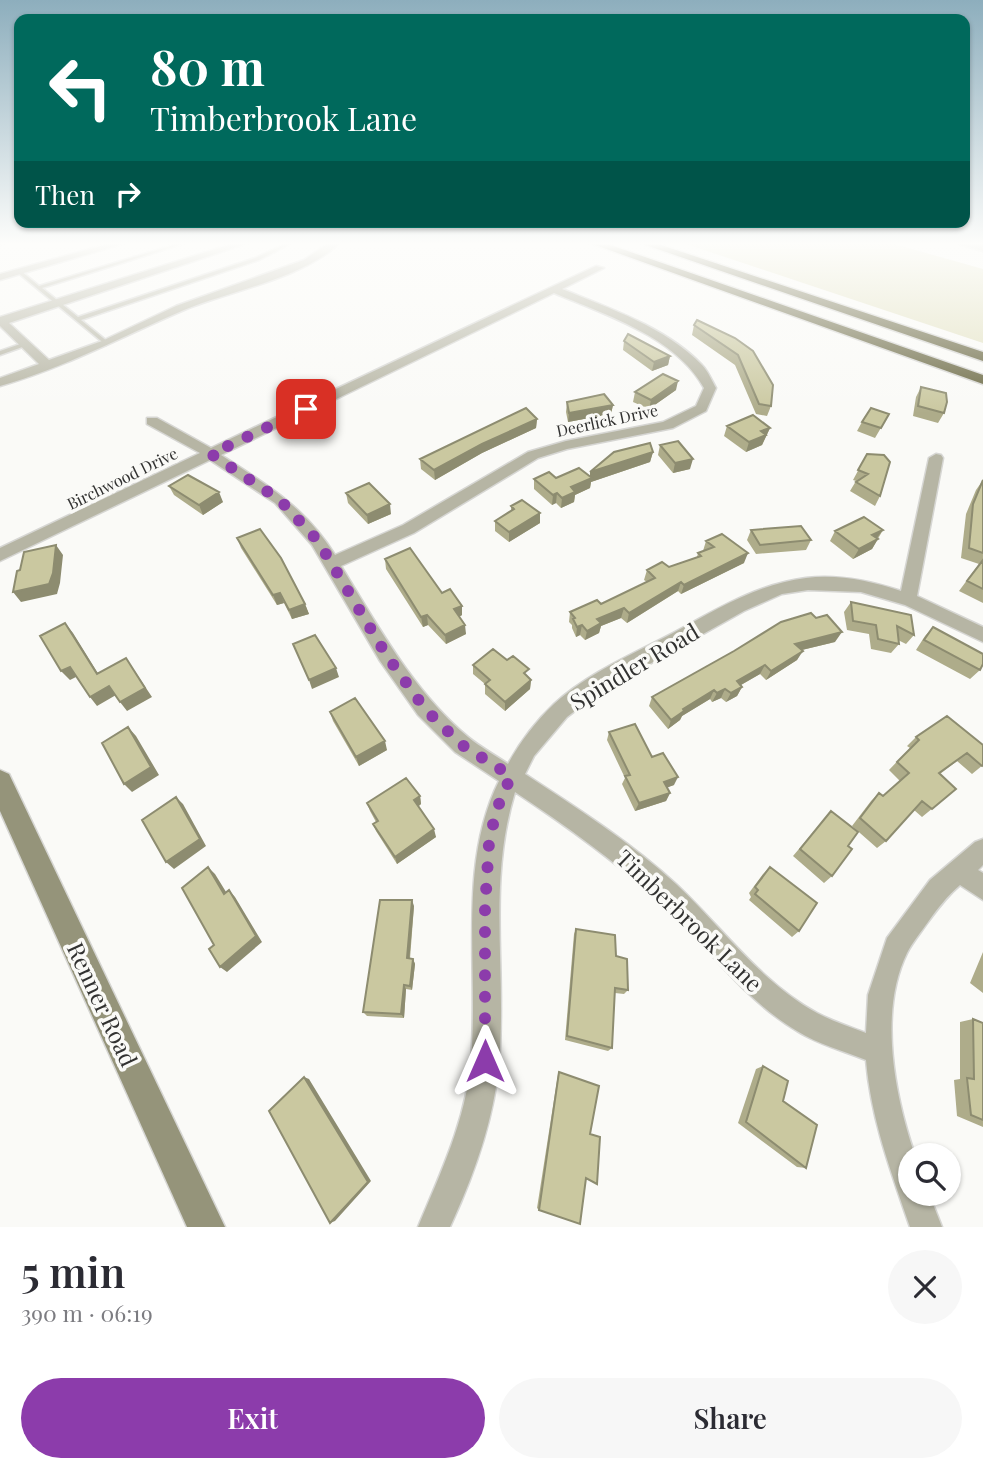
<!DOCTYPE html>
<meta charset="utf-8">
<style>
:root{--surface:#fff;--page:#f7f7f7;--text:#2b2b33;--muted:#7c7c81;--accent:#8c3cab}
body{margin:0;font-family:"Playfair Display",serif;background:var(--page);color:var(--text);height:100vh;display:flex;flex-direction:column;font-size:26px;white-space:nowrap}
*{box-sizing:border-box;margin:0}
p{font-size:23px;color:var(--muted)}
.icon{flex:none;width:38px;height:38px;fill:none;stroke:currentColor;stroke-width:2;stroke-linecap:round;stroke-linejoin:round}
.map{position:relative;height:1227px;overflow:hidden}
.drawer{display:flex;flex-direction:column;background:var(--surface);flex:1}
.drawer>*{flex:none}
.top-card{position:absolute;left:14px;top:14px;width:956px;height:214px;border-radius:14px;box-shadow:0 2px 5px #0004;background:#00695c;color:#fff;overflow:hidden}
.fabs{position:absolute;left:898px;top:1143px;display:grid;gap:14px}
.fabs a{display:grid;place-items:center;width:63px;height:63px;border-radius:50%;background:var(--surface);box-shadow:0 2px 5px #0004;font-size:35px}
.pin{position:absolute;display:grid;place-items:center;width:60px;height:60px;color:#fff;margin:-30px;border-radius:14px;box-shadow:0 4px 10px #0006}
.me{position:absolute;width:77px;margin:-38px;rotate:0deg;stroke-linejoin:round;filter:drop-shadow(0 0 5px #0008)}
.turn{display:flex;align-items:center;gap:24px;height:147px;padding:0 21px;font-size:32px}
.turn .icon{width:91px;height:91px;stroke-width:2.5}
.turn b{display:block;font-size:49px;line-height:60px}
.then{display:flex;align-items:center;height:66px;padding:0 21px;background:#0003;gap:14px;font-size:26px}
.round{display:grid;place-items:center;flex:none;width:74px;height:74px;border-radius:37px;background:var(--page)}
.head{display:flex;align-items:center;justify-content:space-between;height:119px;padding:0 21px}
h1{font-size:42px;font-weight:600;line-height:52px}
.action{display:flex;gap:14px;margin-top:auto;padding:14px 21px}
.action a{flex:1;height:80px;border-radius:42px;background:var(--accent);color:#fff;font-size:28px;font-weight:600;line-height:80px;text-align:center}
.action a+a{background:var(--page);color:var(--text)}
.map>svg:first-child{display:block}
.green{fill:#e3e2c3}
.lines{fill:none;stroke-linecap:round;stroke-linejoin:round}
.lane-casing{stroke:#d6d6d3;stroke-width:3}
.street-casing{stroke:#d6d6d3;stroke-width:3}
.secondary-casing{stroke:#d6d6d3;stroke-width:3}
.highway-casing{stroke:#d6d6d3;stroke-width:3}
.lane{fill:#b6b5a4;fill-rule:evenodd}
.street{fill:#b6b5a4;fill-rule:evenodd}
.secondary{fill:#95947a;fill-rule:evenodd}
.highway{fill:#6a6843;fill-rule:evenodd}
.wall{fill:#aeac8a}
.shaded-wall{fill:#8d8c70}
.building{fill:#cac8a0;stroke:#8d8c70;stroke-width:2}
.route{stroke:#8c3cab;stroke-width:12;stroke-dasharray:0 21.6}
.labels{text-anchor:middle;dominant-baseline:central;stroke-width:7;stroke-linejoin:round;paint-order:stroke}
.far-street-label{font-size:16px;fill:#323231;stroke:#fafaf7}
.near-street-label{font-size:23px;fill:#323231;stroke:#fafaf7}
</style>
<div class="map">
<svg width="983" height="1227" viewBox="0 0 983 1227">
<rect width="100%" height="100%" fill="#fafaf7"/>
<path class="green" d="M680 242H887L983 269V343Z"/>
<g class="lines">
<defs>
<path id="lane" d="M183 242H189L42 288 78 317 255 258 289 242H294L259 260 81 320 108 342 109 343 106 345 17 272 21 271 39 286Z
M26 342 29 344 28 345 0 355V351Z"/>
<path id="street" d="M0 242H6L0 245Z
M115 242H129L0 280V274Z
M238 242H251L9 323 49 360 102 341 176 306 304 260 330 242H341C302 279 233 290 184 310 123 336 64 368 0 386V378L39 364 0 326V317Z
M955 242 983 245V251L957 244Z
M596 266 604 268 562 289C609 308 667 328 702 365 708 371 712 381 716 388L706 411 673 428 567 449 538 458 414 533 341 566C378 626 413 691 468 737 480 747 495 755 508 764 520 742 536 721 554 704 588 673 633 654 673 633 716 610 757 584 806 578 838 574 871 581 901 591L929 458 936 454 941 455 943 458 917 596 983 627V642L905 605 861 592 808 590 782 594 744 611 598 693 567 717 534 756 525 774C577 808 629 841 676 884 722 927 760 982 817 1013 832 1021 850 1027 866 1033L868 995 887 938 930 880 975 842 983 839V865L978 870 983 873V900L960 885C947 896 938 908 928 922 921 932 912 943 907 953 878 1012 895 1097 915 1155H910V1194H929L942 1227H910C891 1172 871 1119 866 1060 844 1051 817 1044 797 1031 740 997 705 942 657 899 612 859 565 825 515 792 487 884 507 971 499 1063 494 1120 474 1175 450 1227H418C441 1172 466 1120 471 1060 479 969 457 866 499 781L455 752 418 715 380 661 312 545 275 503 210 460 0 561V548L200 453 147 424V418H157L211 448ZM554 293C606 315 676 337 704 388L696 406 663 422 566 441 528 452 403 525 335 555C305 507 267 485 221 455Z"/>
<path id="secondary" d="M0 770 9 774 225 1227H187L0 811Z"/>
<path id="highway" d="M587 242H602L983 375V384Z
M637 242H652L983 352V361Z"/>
</defs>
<use href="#lane" class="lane-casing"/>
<use href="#street" class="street-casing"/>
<use href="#secondary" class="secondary-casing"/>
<use href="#highway" class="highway-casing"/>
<use href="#lane" class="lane"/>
<use href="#street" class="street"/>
<use href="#secondary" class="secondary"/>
<use href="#highway" class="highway"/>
</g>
<path class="wall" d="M694 325 735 338 771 406 767 416 756 414 735 365 692 335Z
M624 341 670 356 668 365 652 371 623 350Z
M921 387 944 413 938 423 913 416 916 397Z
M676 390 649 409 633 402 635 392Z
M567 402 613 405 611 414 568 422 566 412Z
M889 414 875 438 857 431 862 422Z
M537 419 536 428 482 453 435 480 421 469 420 459Z
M727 426 770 428 762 445 746 452 724 436Z
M660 445 690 469 673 473 658 455Z
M653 452 650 462 591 482 590 488 575 495 574 502 561 508 556 503 552 505 534 489V479L590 476V472Z
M867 454 880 496 875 506 850 491 856 481 853 480Z
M983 480V603L959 591 979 564 961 558 966 514 976 490Z
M169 486 223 502 203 515 174 495Z
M346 493 391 514 368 524 348 503Z
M511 506 540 513V523L509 542 495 531V521L511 511Z
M751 530 811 540 806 550 756 554 747 540Z
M883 530 872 549 853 559 830 541 835 531Z
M237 538 305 604 309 614 292 619 284 603 277 605 241 548Z
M706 541 744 563 681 594 678 591 627 623 621 618 601 626 599 633 585 640 580 635 576 637 572 628V625L569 622 570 612 601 604 647 582 644 580 647 570 669 567 697 557 698 553 703 551Z
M385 559 442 593 462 615 459 617 466 634 446 644 428 625 423 627 386 569Z
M851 602 914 635 906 644 898 640 899 644 891 653 871 649 869 634 847 630 844 612Z
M933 627 980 670 970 679 916 650 925 636Z
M835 642 802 650 797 660 766 680 760 674 741 685 742 687 737 696 726 702 721 698 712 702 710 699 682 716 680 720 668 729 649 706 652 697 734 651Z
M473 665 528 677 531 680 530 689 505 711 485 694V684L473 674Z
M330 712 387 750 359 766 333 721Z
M947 716 983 765 972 774 957 761 940 774 956 789 922 817 914 810 886 841 877 848 852 826 871 801 879 793 883 796 900 781 889 770 910 748 907 746 916 737Z
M609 732 652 757 674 785 667 787 670 793 666 801 635 811 622 784 625 778 607 740Z
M420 796 421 804 418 807 436 837 397 864 376 831 373 824 376 822 370 811 367 803Z
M831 811 848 846 832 876 824 883 793 856Z
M770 867 799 931 792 937 749 900 751 897 749 893 763 874Z
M414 906 410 959H413L415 964 412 990 406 989 404 1018 367 1016 363 1012Z
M576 929 616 956 628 990 624 994 615 993 612 1048 608 1051 565 1040 574 934Z
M983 952V993L970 983Z
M973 1019 983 1023V1127L957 1116 954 1080 960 1079V1022Z
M763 1066 783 1101 806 1168 797 1167 738 1123 756 1069Z
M559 1072 590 1134 597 1184 586 1179 539 1210 537 1208 558 1074Z"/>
<path class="shaded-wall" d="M670 356 668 365 652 371 654 362Z
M678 381 676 390 649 409 651 400Z
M613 405 611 414 568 422 569 413Z
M537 419 536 428 482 453 435 480 434 470 482 444Z
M770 428 762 445 746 452 749 442 761 431Z
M653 452 650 462 591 482 590 488 575 495 574 502 561 508 562 498 571 487 590 479V472Z
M693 459 690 469 673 473 675 463Z
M219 492 223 502 203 515 199 505Z
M557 493 556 503 552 505 553 495Z
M390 504 391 514 368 524 367 515Z
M540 513V523L509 542V532Z
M883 530 876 539 872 535Z
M878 539 872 549 853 559 859 549Z
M56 545 63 555 60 583 57 594 21 602 13 592Z
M748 553 744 563 681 594 684 585Z
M681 582 678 591 627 623 629 613Z
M280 593 284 603 277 605 273 595Z
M305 604 309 614 292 619 289 610Z
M462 606V615L455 619 454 609Z
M624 608 621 618 601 626 599 633 585 640 587 631 597 619Z
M427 615 428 625 423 627 421 617Z
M65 623 73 633 104 683 97 674Z
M465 625 466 634 446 644 445 635Z
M582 625 580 635 576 637 577 627Z
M842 632 835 642 789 653 795 644Z
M803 651 797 660 766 680 771 671Z
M126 658 152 697 127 711 120 702Z
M765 665 760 674 732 690 737 681Z
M70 667 78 676 70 680 61 671Z
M336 668 339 677 312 689 309 680Z
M531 680 530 689 505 711V702Z
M109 686 116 695 97 706 90 697Z
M742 687 737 696 726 702 731 693Z
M725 689 721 698 712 702 717 693Z
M714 690 710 699 682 716 680 720 668 729 671 720 683 709Z
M128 727 136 736 159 775 132 792 124 784Z
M385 741 387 750 359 766 356 757Z
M678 777 674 785 661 790 664 782Z
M670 793 666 801 635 811 639 803Z
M420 796 421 804 415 808 414 800Z
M176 797 183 804 206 846 174 869 166 862Z
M434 829 436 837 397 864 395 857Z
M208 867 215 874 231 900 224 894Z
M229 890 235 897 262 942 227 972 220 967Z
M412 900 414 906 409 963 407 958Z
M413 959 415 964 412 990 410 986Z
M404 985 406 989 404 1018 401 1014Z
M304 1077 309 1079 371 1181 335 1221 330 1223Z"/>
<path class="building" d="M697 320 735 338 753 351 773 385 771 406 759 404 738 355 694 325Z
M628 334 670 356 654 362 624 341Z
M663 374 678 381 651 400 635 392Z
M921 387 946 393 947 402 944 413 918 406Z
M604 394 613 405 569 413 567 402Z
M526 408 537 419 482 444 434 470 420 459Z
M871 408 889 414 881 428 862 422Z
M753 415 770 428 761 431 766 435 749 442 727 426Z
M678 441 693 459 675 463 660 445Z
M650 443 653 452 590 472 614 452Z
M867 454 884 455 890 462 880 496 856 482 868 474 858 470Z
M579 468 592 478 571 487 575 492 562 498 557 493 553 495 534 479 549 472 556 478Z
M188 475 219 492 199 505 169 486Z
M983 480V553L969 548 973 504Z
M369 483 390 504 367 515 346 493Z
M522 500 540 513 509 532 495 521 514 509 511 506Z
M864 517 883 530 872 535 878 539 859 549 835 531Z
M801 526 811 540 760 545 751 530Z
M260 529 281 558 305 604 289 610 280 593 273 595 237 538Z
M722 534 748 553 684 585 681 582 629 613 624 608 597 619 601 623 587 631 582 625 577 627 573 619 575 618 570 612 597 600 601 604 655 578 647 570 662 562 669 567 701 556 698 553 714 547 706 541Z
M56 545 53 573 49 584 13 592 17 571 20 570 24 552Z
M410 548 442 593 450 589 462 606 454 609 465 625 445 635 427 615 421 617 385 559Z
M983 560V589L967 581Z
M851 602 911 615 914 635 897 626 899 644 878 639 876 625 853 621Z
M811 613 816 618 827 615 842 632 795 644 803 651 771 671 765 665 737 681 742 687 731 693 725 689 717 693 714 690 683 709 684 711 671 720 652 697 734 651 781 622Z
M65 623 97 674 126 658 145 688 120 702 109 686 90 697 70 667 61 671 40 636Z
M933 627 983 654V664L980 670 924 640Z
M315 635 336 668 309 680 293 644Z
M493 649 507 660 513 656 529 669 524 673 531 680 505 702 485 684 490 680 473 665Z
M355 698 385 741 356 757 330 712Z
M947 716 983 745V765L982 766 967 753 939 773 956 789 932 809 922 801 886 841 860 818 879 793 883 796 909 773 897 762 919 740 916 737Z
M635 724 652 757 663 753 678 777 664 782 670 793 639 803 625 776 630 775 609 732Z
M128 727 151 767 124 784 102 743Z
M406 778 420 796 414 800 434 829 395 857 373 824 378 821 367 803Z
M176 797 200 839 166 862 142 820Z
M831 811 858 832 848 846 852 849 832 876 800 849Z
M208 867 224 894 229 890 256 936 220 967 209 949 214 945 182 888Z
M770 867 817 903 799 931 755 894 758 890 755 887Z
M380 900H412L407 958 413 959 410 986 404 985 401 1014 363 1012Z
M576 929 615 935 616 956 627 959 628 990 615 988 612 1048 567 1036Z
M973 1019 983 1023V1120L971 1115 967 1078 974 1079Z
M763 1066 788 1081 783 1101 817 1125 806 1168 746 1122Z
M559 1072 599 1086 590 1134 600 1137 597 1184 586 1178 580 1224 539 1210Z
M304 1077 368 1182 330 1223 269 1111Z"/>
<linearGradient id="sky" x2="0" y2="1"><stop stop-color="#8daebd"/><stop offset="0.59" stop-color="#fdfdfb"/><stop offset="1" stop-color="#fdfdfb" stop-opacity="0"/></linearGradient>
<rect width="983" height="413" fill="url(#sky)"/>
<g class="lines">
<path class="route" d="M306 409 211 454 280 500 318 541 387 656 425 709 462 745 511 776 496 811 489 843 485 908V1061"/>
</g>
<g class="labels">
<g class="far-street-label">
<text transform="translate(607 420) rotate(-12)">Deerlick Drive</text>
<text transform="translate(122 478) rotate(-26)">Birchwood Drive</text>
</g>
<g class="near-street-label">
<text transform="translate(634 666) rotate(-31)">Spindler Road</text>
<text transform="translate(690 920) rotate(44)">Timberbrook Lane</text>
<text transform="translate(103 1004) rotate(65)">Renner Road</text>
</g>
</g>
</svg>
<div class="fabs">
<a><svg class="icon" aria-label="search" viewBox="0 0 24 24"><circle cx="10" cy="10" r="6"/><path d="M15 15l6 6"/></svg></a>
</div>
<div class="pin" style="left:306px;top:409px;background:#d93025"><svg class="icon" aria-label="arrive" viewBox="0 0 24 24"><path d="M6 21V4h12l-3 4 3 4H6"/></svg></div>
<svg class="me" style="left:485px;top:1061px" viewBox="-20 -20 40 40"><path d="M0-17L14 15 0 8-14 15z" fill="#8c3cab" stroke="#fff" stroke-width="4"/></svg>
<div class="top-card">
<div class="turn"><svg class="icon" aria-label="left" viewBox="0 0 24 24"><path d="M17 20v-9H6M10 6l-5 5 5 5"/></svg><div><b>80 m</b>Timberbrook Lane</div></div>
<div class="then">Then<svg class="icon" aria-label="right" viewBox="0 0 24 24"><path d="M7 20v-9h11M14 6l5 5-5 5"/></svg></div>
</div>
</div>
<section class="drawer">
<div class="head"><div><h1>5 min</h1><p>390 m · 06:19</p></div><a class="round"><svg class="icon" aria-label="close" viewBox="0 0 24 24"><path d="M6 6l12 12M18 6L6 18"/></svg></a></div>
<div class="action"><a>Exit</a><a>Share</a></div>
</section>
